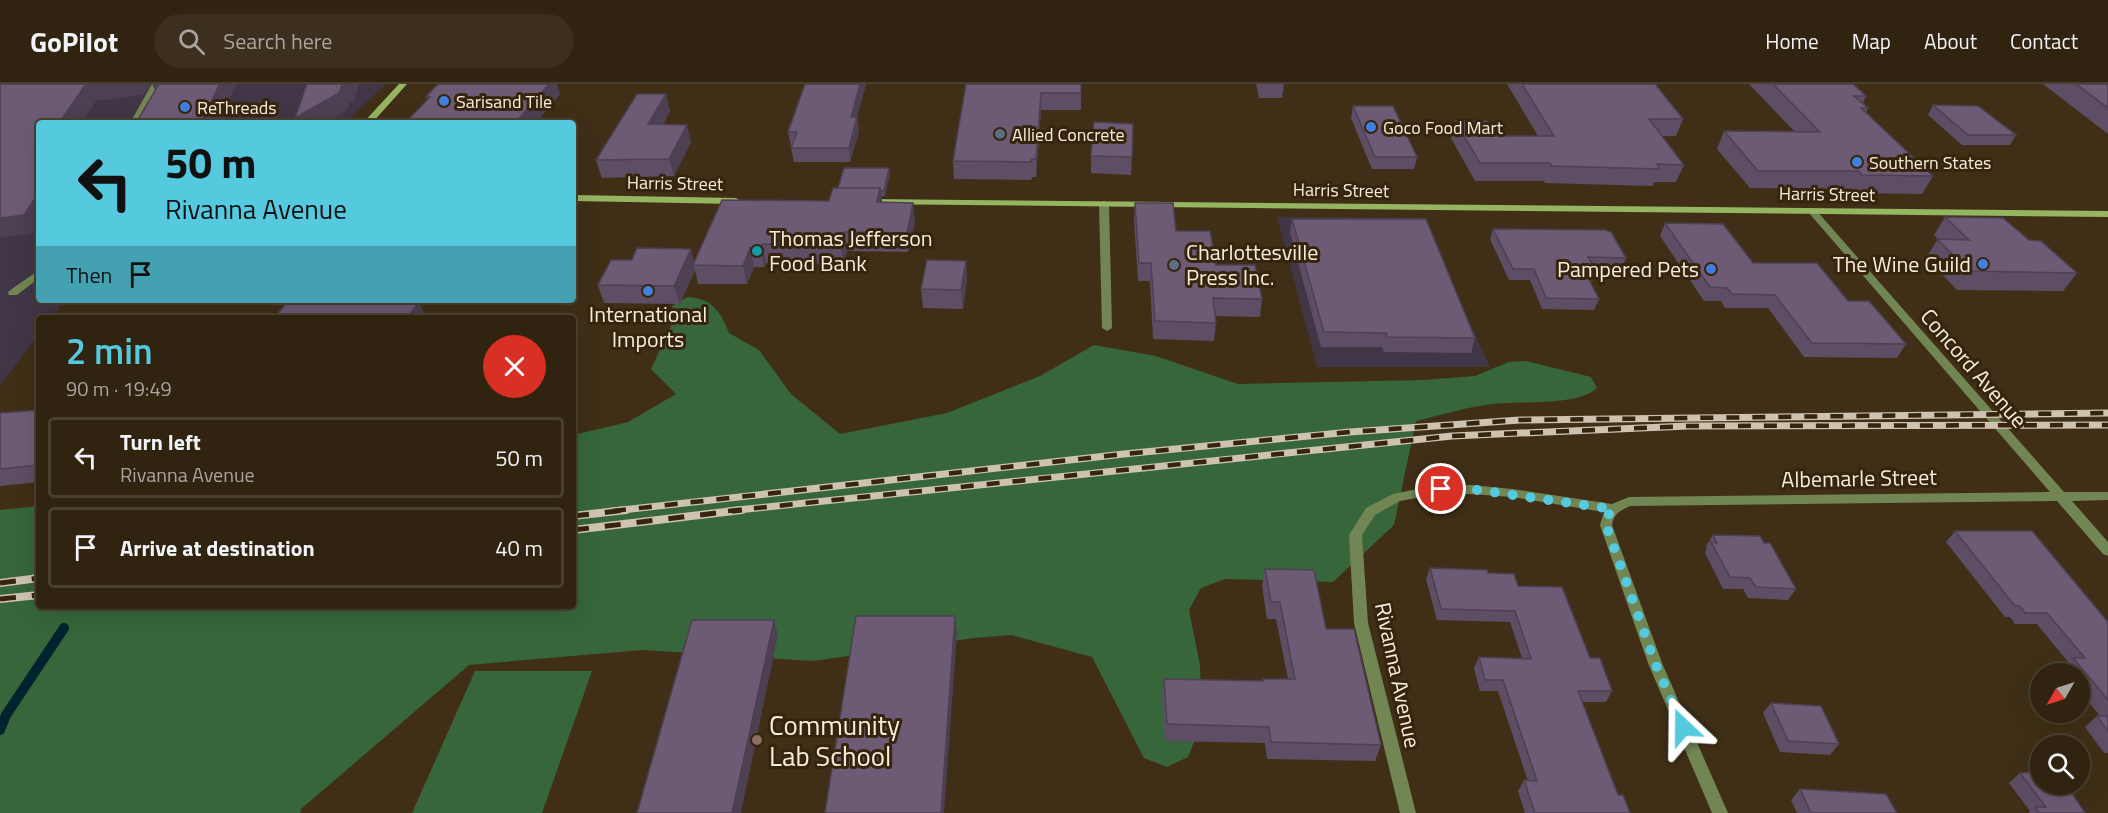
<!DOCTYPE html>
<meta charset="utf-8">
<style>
:root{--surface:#302310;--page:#3c2f1e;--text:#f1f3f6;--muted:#a8a49f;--line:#4b4030;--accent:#55cadf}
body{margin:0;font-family:"Titillium Web",sans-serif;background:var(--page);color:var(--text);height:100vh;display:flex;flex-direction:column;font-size:22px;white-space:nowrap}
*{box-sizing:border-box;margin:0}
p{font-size:20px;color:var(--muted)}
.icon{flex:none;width:33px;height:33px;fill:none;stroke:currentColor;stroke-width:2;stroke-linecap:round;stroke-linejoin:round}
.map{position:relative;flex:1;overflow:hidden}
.sheet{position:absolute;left:36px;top:231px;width:540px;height:294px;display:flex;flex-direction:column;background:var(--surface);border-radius:6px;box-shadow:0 6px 24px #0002,0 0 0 2px var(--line)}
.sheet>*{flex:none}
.banner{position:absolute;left:36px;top:36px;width:540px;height:183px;border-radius:6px;box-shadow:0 6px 24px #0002,0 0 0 2px var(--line);background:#55cadf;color:#111;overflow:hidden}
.needle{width:39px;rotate:231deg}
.tools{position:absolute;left:2030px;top:579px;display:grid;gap:12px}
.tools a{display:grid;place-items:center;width:60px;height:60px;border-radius:50%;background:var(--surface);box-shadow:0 6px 24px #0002,0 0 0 2px var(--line);font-size:30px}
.pin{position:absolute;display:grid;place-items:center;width:51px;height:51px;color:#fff;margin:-26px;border:3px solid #fff;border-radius:50%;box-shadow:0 2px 6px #0007}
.me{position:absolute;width:66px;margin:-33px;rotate:337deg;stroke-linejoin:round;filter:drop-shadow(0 0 4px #0008)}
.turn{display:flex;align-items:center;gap:21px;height:126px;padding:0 30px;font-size:27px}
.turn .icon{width:78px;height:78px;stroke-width:2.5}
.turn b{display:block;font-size:42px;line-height:51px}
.then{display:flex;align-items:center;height:57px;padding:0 30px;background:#0003;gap:12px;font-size:22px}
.round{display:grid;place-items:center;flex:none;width:63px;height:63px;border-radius:32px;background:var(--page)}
.headline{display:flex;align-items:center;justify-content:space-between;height:102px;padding:0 30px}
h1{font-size:36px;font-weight:600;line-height:45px;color:var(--accent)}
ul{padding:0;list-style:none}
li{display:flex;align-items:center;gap:18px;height:81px;margin:0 12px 9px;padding:0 18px;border:3px solid var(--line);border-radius:6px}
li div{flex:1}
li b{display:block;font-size:22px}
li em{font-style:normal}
header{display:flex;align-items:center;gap:36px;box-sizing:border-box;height:84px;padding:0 30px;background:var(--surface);border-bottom:2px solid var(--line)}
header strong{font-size:28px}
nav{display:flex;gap:33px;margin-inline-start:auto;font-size:21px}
.search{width:420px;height:54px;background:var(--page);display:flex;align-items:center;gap:15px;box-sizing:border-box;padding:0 21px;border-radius:33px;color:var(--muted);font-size:22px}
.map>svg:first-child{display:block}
.commercial{fill:#413645}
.green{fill:#36663a}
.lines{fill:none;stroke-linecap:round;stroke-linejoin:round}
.stream{stroke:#00232d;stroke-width:10}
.street{fill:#728653;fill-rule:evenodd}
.secondary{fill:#95b561;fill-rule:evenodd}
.rail-far1-casing{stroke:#cec2b0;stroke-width:7}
.rail-casing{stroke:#cec2b0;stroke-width:8}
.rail-far1{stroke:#36250c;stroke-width:4.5;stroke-dasharray:13;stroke-linecap:butt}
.rail{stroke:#36250c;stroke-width:5;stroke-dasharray:16;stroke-linecap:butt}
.wall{fill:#5e4e65}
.shaded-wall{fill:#4c4052}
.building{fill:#6d5b75;stroke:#4c4052;stroke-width:1.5}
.route{stroke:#55cadf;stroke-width:10;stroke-dasharray:0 18}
.shop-dot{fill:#3f7fe0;stroke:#36250c;stroke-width:2}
.service-dot{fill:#5c6f8a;stroke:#36250c;stroke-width:2}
.culture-dot{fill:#0f9aa8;stroke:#36250c;stroke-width:2}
.education-dot{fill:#8d6e63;stroke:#36250c;stroke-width:2}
.labels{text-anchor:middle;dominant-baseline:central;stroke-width:6;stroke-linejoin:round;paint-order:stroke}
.far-poi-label{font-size:18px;fill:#f7ecdd;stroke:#36250c;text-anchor:start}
.far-street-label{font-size:18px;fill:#f7ecdd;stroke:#36250c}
.poi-label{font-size:22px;fill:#f7ecdd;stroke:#36250c;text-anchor:start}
.street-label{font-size:22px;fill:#f7ecdd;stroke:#36250c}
.near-poi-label{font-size:27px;fill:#f7ecdd;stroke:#36250c;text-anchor:start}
</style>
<header>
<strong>GoPilot</strong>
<div class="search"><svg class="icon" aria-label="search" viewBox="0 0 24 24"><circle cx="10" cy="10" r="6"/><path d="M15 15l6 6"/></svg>Search here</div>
<nav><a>Home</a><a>Map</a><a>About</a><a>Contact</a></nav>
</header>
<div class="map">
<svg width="2108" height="729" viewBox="0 0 2108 729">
<rect width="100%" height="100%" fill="#402f16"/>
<path class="commercial" d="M0 0H386L345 39H39V216H65L52 234H39V250L0 302Z
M1277 133 1423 134 1490 283H1317Z"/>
<path class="green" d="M687 213C712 214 721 228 729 249L759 266 791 310 840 350 947 329 1040 292 1094 261 1156 272 1238 300 1424 296 1475 292 1509 278 1526 277 1591 293 1597 304C1579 322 1519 317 1493 320 1467 323 1441 331 1416 337L1394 441 1333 498 1225 495 1201 504 1189 526 1200 581 1202 638 1188 673 1167 683 1144 674 1092 573 1011 551 974 554 813 577 642 566 469 581 301 725 300 729H0V426L39 422V522H573V351L628 338 676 310 651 285 675 233 672 222Z
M475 587H592L542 729H412Z"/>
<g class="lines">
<path class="stream" d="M0 646 6 631 64 544"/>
<path class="street" d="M152 0H160L138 39H130Z
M1104 117 1109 120 1112 244 1107 247 1102 244 1099 120Z
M1812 124 1815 125 2064 408H2108V416L2072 417 2108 458V472L2103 470 2057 417 1630 422C1620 427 1614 429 1612 441L1662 579 1728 729H1712L1648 579 1600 441 1604 428 1512 413 1471 410 1432 411 1400 417 1375 431 1362 451 1368 539 1416 729H1400L1354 539 1349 451 1366 424 1393 410 1432 402 1471 401 1512 405 1612 420 1629 413 2050 408 1809 129V125Z
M39 186V194L17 211H9L8 209 9 207Z"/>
<path class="secondary" d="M399 0H407L372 39H363Z
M573 111 736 114 741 117 736 120 573 117Z
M867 115 2108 127V133L864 120 862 118Z"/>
<defs>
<path id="rail-far1" d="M613 427 1124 370 1350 348 1520 336 2108 329
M728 427 1452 352 1688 342 2108 341"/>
<path id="rail" d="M573 432 626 426
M573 446 742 426
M0 499 39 494
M0 515 39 511"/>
</defs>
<use href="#rail-far1" class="rail-far1-casing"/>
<use href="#rail" class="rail-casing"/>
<use href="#rail-far1" class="rail-far1"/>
<use href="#rail" class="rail"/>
</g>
<path class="wall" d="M805 0H866L857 33 859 47 850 78H794L791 64 792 62H791L788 48Z
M966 0H1081V26H1041L1036 93H1032L1031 96 954 95 953 77Z
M1256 0H1284L1282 14H1259Z
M1507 0H1655L1683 35 1676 52H1662L1684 81 1676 98H1654L1653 102 1545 99 1544 97H1475L1451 54 1455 37 1496 52H1538Z
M1749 0H1853L1866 12 1863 19 1868 24 1866 29 1933 92 1922 110 1852 109 1849 105 1750 104 1717 65 1724 47 1795 48Z
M2043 0H2108V50Z
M1933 21 2016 51 2010 61H1962L1928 31Z
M1353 22 1417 73 1414 85H1372L1351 34Z
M670 27 663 40 691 58 674 92 602 94 596 76Z
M1133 40 1131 91 1091 89V72Z
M890 89 885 112H881L882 118 915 137 908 168 847 167 844 180 766 179 764 183H754L747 200H698L695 186 680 220 604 219 598 201 694 179 829 117 838 104Z
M1135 119 1176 147 1216 181 1262 215 1260 233 1215 232 1216 239 1214 257 1153 255 1150 197H1138L1134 135Z
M1945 133 2029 156 2077 189 2063 207 1957 206 1926 174 1938 155 1934 151Z
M1292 135 1475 254 1471 269 1384 268 1382 263H1321L1290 149Z
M1665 139 1753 179 1848 217 1906 260 1897 274 1804 273 1768 224H1725L1721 217H1704L1660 152Z
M1493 145 1626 174 1622 184H1594L1596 186 1592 197 1589 196 1599 215 1594 226 1542 225 1530 196H1509L1490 155Z
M966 177 967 196 963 225 923 224 921 205Z
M39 326V398L0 402V329Z
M1955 447 2108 538V669H2104L2085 643 2097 632H2100L2079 606V590H2066L2062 585 2068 578 2037 540H2015L2010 533H2005L1946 458Z
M1713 451 1764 459 1796 505 1788 516 1748 514 1743 505H1723L1705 469 1707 464 1706 462Z
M1430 484 1488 489 1518 502 1590 574 1612 607 1606 618H1582L1618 711 1630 729H1525L1518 707 1524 696 1528 697 1498 607H1480L1474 584 1479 573 1522 574 1510 538 1437 536 1426 495Z
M1265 485 1326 545 1381 661 1375 677 1267 675 1265 659 1165 657 1162 612 1164 595 1262 597V595H1288L1276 535H1267L1262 502Z
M1771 619 1839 660 1830 671 1780 668 1763 629Z
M2020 689 2085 729H2028L2030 727 2009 699Z
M1800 705 1897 729H1797L1791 716Z"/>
<path class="shaded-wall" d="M86 0H151L143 11 96 17 81 39H59Z
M152 0H169L157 10Z
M220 0H237L218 39H200Z
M346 0H359L354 17 350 18 347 26 325 39H297L295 34 342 1Z
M549 0H557L560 10 536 39H515Z
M860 0H866L857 33 859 47 850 78 849 64 851 33Z
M1041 9V26L1036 93V75Z
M666 10 670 27 653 58 648 40Z
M687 41 691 58 674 92 669 75Z
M889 84 890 89 885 112 884 107Z
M880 104 883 122 877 118Z
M39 108V145L37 149 0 154V134Z
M913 119 915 137 908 168 907 149Z
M844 148 847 167 844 180 841 161Z
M762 160 766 179 764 183 760 164Z
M750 164 754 183 747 200 743 182Z
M691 165 695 181H693L695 186 680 220 674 202Z
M966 177 967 196 963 225 961 206Z
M419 218 424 229 420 234H407Z
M955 532 957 548 944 729H941Z
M774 536 778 551 741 729H732Z"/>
<path class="building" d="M0 0H89H86L59 39H39V108L24 131 0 134Z
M159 0H220L200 39H136Z
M307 0H346L342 1 339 9 295 34Z
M438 0H549L515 39H405L430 13H426Z
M805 0H860L851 33H857L849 64H791L797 48H788Z
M966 0H1081V9H1041L1036 75H1031V78L953 77Z
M1522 0H1655L1683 35H1649L1684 81 1657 80 1660 85 1551 82 1550 79H1480L1455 37H1487L1496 52H1554Z
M1773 0H1853L1866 12H1854L1868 24H1861L1933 92 1862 91 1859 87H1758L1724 47 1820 48Z
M2076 0H2108V24Z
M637 10H666L648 40 687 41 669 75 596 76Z
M1933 21 1978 22 2016 51H1968Z
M1353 22H1393L1417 73H1375Z
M1094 38 1133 40 1132 73 1091 72Z
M844 84H889L884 107H881L880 104H838Z
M833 104H880L877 118 913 119 907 149 844 148 841 161 762 160 760 164H750L743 182 693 181 722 116 829 117Z
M1135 119H1173L1176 147H1210L1216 181H1255L1262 215 1213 214 1216 239 1155 237 1151 179H1139Z
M1945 133 2003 134 2029 156 2041 157 2077 189 1969 187 1937 155 1969 156Z
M1292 135H1426L1475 254 1387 253 1386 249 1324 248Z
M1665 139 1723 140 1753 179H1817L1848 217H1869L1906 260 1812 259 1775 211 1732 210 1727 204 1710 203Z
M1493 145 1605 146 1611 148 1626 174 1588 173 1596 186H1584L1599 215 1546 214 1534 185H1513Z
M637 164 691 165 674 202 598 201 611 176H632Z
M927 176 966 177 961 206 921 205Z
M289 216H377L419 218 407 234H274Z
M39 326V381L0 385V329Z
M1955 447H2032L2108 538V616L2073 574H2085L2047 529H2025L2020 522H2015Z
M1713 451 1760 452 1764 459H1770L1796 505 1756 503 1750 494 1730 493 1711 458 1717 459Z
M1430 484 1487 486 1488 489 1514 490 1518 502 1562 503 1590 574H1600L1612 607H1578L1618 711H1623L1630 729H1535L1524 696 1537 697 1503 596H1485L1479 573 1531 575 1515 527 1441 525Z
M1265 485 1314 486 1326 545H1354L1381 661 1271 658 1269 643 1167 640 1164 595 1263 597 1262 595H1295L1280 518H1271Z
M856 532H955L941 729H825Z
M692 536H774L732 729H637Z
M1771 619 1821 622 1839 660 1788 657Z
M2097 632H2108V647Z
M2040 688V700H2066L2085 729H2039L2035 723H2046L2020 689Z
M1800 705 1886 710 1897 729H1811Z"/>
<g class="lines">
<path class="route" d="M1441 405 1478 406 1613 425 1607 433 1606 441 1655 579 1683 643"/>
</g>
<g class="shop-dot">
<circle cx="444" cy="17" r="6"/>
<circle cx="185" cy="23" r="6"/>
<circle cx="1371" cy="43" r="6"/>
<circle cx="1857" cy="78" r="6"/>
<circle cx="1983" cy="180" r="6"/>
<circle cx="1711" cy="185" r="6"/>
<circle cx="648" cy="207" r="6"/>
</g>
<g class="service-dot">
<circle cx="1000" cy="50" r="6"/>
<circle cx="1174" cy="181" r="6"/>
</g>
<circle class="culture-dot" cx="757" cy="167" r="6"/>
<circle class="education-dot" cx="757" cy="656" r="6"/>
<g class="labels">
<g class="far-poi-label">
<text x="456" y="17">Sarisand Tile</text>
<text x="197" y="23">ReThreads</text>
<text x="1383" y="43">Goco Food Mart</text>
<text x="1012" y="50">Allied Concrete</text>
<text x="1869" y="78">Southern States</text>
</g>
<g class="far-street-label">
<text transform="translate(675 99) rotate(1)">Harris Street</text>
<text transform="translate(1341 106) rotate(1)">Harris Street</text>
<text transform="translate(1827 110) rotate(1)">Harris Street</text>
</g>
<g class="poi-label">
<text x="769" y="154">Thomas Jefferson<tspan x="769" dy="25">Food Bank</tspan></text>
<text x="1186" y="168">Charlottesville<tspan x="1186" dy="25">Press Inc.</tspan></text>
<text x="1971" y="180" text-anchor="end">The Wine Guild</text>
<text x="1699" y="185" text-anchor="end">Pampered Pets</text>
<text x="648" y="230" text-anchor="middle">International<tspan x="648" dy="25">Imports</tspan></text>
</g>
<g class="street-label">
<text transform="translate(1974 284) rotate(49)">Concord Avenue</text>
<text transform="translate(1859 394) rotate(-1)">Albemarle Street</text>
<text transform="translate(1398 591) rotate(78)">Rivanna Avenue</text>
</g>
<g class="near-poi-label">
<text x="769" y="640">Community<tspan x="769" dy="31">Lab School</tspan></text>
</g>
</g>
</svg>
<div class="tools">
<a><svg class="needle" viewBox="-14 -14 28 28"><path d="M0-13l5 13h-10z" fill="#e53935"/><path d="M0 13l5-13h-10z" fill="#a8a49f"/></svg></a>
<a><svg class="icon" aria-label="search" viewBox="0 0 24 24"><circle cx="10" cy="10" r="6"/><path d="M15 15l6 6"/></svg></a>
</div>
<div class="pin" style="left:1441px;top:405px;background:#d93025"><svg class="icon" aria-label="arrive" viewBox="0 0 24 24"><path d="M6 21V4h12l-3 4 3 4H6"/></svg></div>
<svg class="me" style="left:1683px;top:643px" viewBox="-20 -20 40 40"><path d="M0-17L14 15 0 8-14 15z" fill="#55cadf" stroke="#fff" stroke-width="4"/></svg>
<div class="banner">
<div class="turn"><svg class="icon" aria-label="left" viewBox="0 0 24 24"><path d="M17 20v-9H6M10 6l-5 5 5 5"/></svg><div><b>50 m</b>Rivanna Avenue</div></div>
<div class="then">Then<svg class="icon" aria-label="arrive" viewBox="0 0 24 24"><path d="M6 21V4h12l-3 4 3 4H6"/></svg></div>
</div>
<section class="sheet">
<div class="headline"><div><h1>2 min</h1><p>90 m · 19:49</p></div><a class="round" style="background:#d93025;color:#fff"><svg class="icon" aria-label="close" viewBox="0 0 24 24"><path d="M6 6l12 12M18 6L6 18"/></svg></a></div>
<ul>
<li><svg class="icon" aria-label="left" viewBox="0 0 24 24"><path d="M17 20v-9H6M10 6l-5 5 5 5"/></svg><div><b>Turn left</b><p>Rivanna Avenue</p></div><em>50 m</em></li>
<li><svg class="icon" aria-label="arrive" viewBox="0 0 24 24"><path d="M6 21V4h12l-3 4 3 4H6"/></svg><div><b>Arrive at destination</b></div><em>40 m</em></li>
</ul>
</section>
</div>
